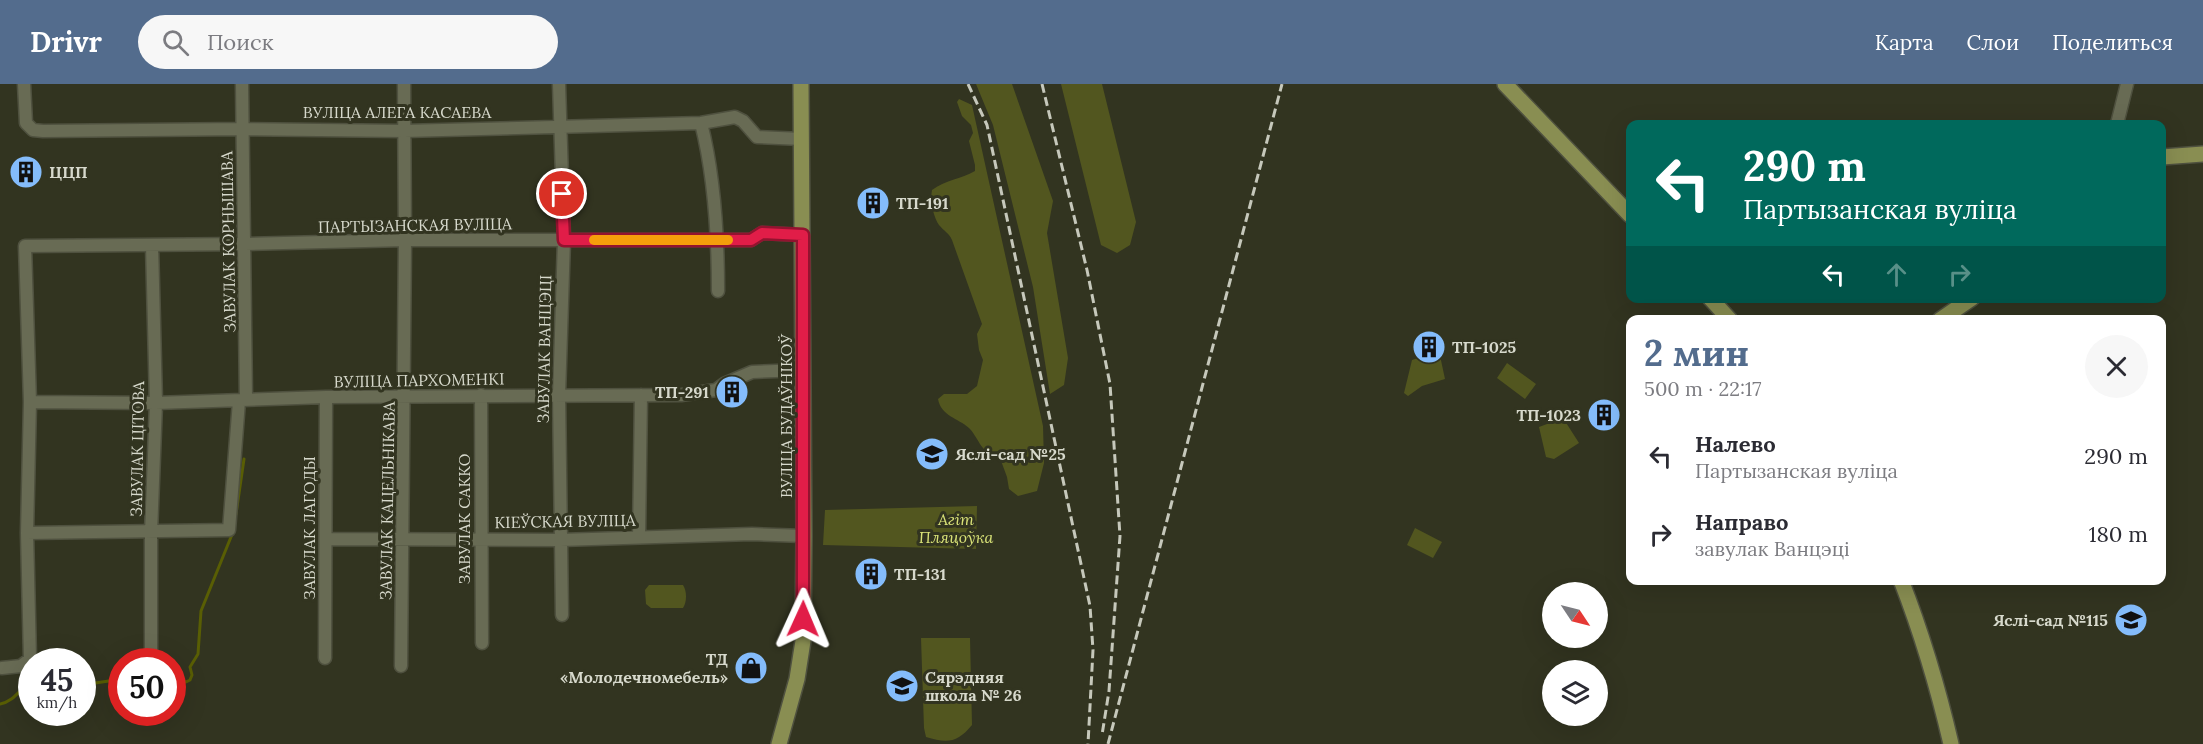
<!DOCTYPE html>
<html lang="ru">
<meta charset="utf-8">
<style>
:root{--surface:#fff;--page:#f7f7f7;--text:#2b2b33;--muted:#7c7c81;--accent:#536c8d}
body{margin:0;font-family:Lora,serif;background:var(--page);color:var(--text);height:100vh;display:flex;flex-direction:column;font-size:22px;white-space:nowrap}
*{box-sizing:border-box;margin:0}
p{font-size:20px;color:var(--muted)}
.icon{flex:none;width:33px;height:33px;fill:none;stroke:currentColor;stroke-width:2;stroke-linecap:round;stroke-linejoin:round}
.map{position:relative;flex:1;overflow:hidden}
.side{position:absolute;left:1626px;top:231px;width:540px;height:270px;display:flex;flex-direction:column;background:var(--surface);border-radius:12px;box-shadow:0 6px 24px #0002}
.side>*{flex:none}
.guide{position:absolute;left:1626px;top:36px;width:540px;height:183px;border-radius:12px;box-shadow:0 6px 24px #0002;background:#00695c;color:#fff;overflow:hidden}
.needle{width:39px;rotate:125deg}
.tools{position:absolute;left:1542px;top:498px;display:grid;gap:12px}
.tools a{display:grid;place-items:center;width:66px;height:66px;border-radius:50%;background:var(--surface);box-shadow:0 6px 24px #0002;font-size:30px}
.speed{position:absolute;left:18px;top:564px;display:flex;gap:12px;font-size:30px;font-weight:700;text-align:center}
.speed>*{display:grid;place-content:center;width:78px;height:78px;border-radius:50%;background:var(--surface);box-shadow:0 6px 24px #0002;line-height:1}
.speed small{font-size:15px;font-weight:400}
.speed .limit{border:9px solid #d22;background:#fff;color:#111}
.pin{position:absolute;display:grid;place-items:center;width:51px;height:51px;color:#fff;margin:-26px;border:3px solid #fff;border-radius:50%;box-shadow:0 2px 6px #0007}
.me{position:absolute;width:66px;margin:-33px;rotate:1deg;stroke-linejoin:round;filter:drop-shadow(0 0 4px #0008)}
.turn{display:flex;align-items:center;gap:21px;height:126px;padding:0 18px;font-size:27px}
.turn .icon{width:78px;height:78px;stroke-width:2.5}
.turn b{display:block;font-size:42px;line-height:51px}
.lanes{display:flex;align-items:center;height:57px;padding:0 18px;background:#0003;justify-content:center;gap:30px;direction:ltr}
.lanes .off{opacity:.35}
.round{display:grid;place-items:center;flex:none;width:63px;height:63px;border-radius:32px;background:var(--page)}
.head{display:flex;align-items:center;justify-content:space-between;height:102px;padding:0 18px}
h1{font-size:36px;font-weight:700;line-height:45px;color:var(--accent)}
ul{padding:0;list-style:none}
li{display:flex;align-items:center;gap:18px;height:78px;padding:0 18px}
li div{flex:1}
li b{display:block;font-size:22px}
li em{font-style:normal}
header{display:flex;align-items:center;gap:36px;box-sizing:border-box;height:84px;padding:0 30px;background:var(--accent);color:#fff}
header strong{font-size:28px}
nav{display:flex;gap:33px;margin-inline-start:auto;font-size:21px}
.search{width:420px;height:54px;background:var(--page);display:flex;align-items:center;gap:15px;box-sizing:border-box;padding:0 21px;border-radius:33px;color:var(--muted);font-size:22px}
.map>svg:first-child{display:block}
.green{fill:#52561f}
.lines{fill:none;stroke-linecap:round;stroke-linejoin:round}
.stream{stroke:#595e04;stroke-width:3}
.minor-casing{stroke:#4f513f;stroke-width:15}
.major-casing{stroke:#4f513f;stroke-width:18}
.minor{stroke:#686b54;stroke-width:12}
.major{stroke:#898e52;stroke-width:15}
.rail{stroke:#c6c8bb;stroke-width:3;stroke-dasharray:9 4.5;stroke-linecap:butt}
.route-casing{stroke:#92132f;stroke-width:15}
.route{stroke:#e11d48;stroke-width:10}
.slow{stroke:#f59e0b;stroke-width:10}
.labels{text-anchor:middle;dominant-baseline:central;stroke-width:6;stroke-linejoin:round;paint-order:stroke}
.street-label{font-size:16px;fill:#d7d9cc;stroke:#323420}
.poi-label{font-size:16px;font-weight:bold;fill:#d7d9cc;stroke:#323420;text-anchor:start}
.park-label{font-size:16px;font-style:italic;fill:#d9e277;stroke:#323420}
</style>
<header>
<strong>Drivr</strong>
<div class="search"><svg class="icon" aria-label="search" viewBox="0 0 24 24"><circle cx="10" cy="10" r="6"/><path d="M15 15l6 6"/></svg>Поиск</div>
<nav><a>Карта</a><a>Слои</a><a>Поделиться</a></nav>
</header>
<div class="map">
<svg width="2203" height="660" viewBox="0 0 2203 660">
<rect width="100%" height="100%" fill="#323420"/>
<path class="green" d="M976 0H1012L1053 117 1047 149 1068 274 1064 301 1050 310 1033 203 993 41Z
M1061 0H1102L1136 138 1130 161 1117 169 1101 161Z
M959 15 972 21 1043 342 1044 379 1037 407 1018 412 1009 405 1007 393 1000 374C995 370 987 369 983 364 978 358 975 350 969 344 958 334 941 332 938 315L944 310H967L977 302 983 276 979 266 977 250 982 240 952 156C949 149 944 147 939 141 933 132 930 116 932 106 945 96 961 95 975 87V81L969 57 973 49 971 41 962 32 957 18Z
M1439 267 1445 295 1422 302 1408 312 1404 309 1412 276Z
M1507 279 1536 300 1525 315 1497 294Z
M1563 334 1579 359 1554 375 1546 373 1539 343Z
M977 422 976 465 823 461 825 426Z
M1415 444 1442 458 1433 474 1407 461Z
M649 501H683C687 507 687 518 683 524H651L646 520 645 506Z
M921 554H970L972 641C958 658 948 660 926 653L924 644Z"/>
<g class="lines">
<path class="stream" d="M236 430 244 375
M172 589 179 595 186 598 190 596 192 591 190 583 198 570 201 527 233 448
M82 601 122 595
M0 620C15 617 20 604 32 597"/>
<defs>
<path id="minor" d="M24 0 26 39 33 46 43 47 243 45 404 47 701 39 735 33 743 37 757 53 802 55
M242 0 246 316
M559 0 564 156 559 311 562 531
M701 39C715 94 718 151 718 207
M2117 40 2127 0
M481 311 482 559
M30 318 156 319 326 313 681 311 716 306 724 300 752 288 803 286
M27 449 229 446 239 317
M639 453 641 311
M326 455 560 456 752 450 804 452
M151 570V449L156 319 152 161
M325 574 326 313
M401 582 405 156 404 0
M2 584 21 582 30 575 27 449 30 318 25 162 245 160 405 156H751L762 149 803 151"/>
<path id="major" d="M1505 0 1630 131
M2162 73 2203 70
M1710 214 1730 236
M1940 236 1972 214
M1901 496C1922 550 1938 604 1951 660
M779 660 797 595 803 557 804 452 801 0"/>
</defs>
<use href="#minor" class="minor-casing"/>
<use href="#major" class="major-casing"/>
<use href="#minor" class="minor"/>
<use href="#major" class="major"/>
<path class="rail" d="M968 0 987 41 1090 522 1093 566 1088 660
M1042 0 1087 186 1110 300 1120 452 1109 607 1102 651
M1108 660 1282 0"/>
</g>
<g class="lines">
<defs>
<path id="route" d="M562 110 564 156H751L762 149 803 151V535"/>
</defs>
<use href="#route" class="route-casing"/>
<use href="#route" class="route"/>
<path class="slow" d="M594 156H728"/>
</g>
<defs>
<symbol id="building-disc" viewBox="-11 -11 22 22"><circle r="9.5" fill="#84bcfb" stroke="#323420"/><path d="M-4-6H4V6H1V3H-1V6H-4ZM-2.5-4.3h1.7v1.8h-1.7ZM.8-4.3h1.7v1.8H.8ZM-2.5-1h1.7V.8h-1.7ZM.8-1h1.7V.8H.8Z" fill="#111"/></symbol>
<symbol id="school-disc" viewBox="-11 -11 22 22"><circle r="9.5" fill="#84bcfb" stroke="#323420"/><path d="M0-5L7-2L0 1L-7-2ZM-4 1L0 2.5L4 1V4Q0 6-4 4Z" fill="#111"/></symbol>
<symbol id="shop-disc" viewBox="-11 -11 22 22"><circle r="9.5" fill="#84bcfb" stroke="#323420"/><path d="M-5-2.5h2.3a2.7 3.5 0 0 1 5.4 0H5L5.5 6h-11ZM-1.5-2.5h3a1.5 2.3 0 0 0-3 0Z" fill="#111"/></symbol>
</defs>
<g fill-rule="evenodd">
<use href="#building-disc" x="7" y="69" width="38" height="38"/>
<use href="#building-disc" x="854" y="100" width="38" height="38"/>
<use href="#building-disc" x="1410" y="244" width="38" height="38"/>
<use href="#building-disc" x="713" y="289" width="38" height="38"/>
<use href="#building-disc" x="1585" y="312" width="38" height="38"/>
<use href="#school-disc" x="913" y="351" width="38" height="38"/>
<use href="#building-disc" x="852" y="471" width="38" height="38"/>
<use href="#school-disc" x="2112" y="517" width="38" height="38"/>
<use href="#shop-disc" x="732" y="565" width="38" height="38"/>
<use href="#school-disc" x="883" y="583" width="38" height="38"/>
</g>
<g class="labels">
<g class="street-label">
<text x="397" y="28">ВУЛІЦА АЛЕГА КАСАЕВА</text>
<text transform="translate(415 141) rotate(-1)">ПАРТЫЗАНСКАЯ ВУЛІЦА</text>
<text transform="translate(228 158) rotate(-91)">ЗАВУЛАК КОРНЫШАВА</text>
<text transform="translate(544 265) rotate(-89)">ЗАВУЛАК ВАНЦЭЦІ</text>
<text transform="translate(419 296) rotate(-1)">ВУЛІЦА ПАРХОМЕНКІ</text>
<text transform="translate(786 332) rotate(-90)">ВУЛІЦА БУДАЎНІКОЎ</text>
<text transform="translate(137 365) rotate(-89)">ЗАВУЛАК ЦІТОВА</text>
<text transform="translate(387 417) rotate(-89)">ЗАВУЛАК КАЦЕЛЬНІКАВА</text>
<text transform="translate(464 435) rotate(-90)">ЗАВУЛАК САККО</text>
<text transform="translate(565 437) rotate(-1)">КІЕЎСКАЯ ВУЛІЦА</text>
<text transform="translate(309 444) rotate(-90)">ЗАВУЛАК ЛАГОДЫ</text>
</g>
<g class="poi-label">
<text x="49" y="88">ЦЦП</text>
<text x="896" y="119">ТП-191</text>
<text x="1452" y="263">ТП-1025</text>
<text x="709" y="308" text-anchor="end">ТП-291</text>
<text x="1581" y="331" text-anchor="end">ТП-1023</text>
<text x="955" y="370">Яслі-сад №25</text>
<text x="894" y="490">ТП-131</text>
<text x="2108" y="536" text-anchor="end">Яслі-сад №115</text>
<text x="728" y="575" text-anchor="end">ТД<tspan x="728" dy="18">«Молодечномебель»</tspan></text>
<text x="925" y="593">Сярэдняя<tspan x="925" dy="18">школа № 26</tspan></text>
</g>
<g class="park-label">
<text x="956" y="435">Агіт<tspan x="956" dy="18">Пляцоўка</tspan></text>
</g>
</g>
</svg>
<div class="tools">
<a><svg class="needle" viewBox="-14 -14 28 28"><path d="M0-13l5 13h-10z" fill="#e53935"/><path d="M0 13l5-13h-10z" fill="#7c7c81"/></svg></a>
<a><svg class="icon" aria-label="layers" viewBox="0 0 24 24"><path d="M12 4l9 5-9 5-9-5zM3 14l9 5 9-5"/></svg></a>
</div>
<div class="speed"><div>45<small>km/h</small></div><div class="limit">50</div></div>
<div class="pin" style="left:562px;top:110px;background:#d93025"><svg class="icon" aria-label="arrive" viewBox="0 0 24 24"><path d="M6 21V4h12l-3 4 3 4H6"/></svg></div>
<svg class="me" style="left:803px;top:535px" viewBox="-20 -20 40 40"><path d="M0-17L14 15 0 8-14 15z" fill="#e11d48" stroke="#fff" stroke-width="4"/></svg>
<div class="guide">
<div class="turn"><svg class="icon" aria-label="left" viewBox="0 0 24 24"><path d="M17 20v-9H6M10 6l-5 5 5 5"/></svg><div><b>290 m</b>Партызанская вуліца</div></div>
<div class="lanes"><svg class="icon" aria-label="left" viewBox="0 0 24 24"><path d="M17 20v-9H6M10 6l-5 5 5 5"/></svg><svg class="icon off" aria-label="ahead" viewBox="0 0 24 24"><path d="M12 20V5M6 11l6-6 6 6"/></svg><svg class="icon off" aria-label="right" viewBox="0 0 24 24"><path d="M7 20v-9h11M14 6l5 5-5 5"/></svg></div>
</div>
<section class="side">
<div class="head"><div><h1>2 мин</h1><p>500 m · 22:17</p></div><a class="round"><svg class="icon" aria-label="close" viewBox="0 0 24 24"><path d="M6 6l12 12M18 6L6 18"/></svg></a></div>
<ul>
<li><svg class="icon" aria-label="left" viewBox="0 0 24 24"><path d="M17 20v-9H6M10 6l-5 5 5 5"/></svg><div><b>Налево</b><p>Партызанская вуліца</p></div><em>290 m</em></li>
<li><svg class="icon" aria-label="right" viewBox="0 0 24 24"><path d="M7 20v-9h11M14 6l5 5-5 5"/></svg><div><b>Направо</b><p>завулак Ванцэці</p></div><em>180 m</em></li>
</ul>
</section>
</div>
